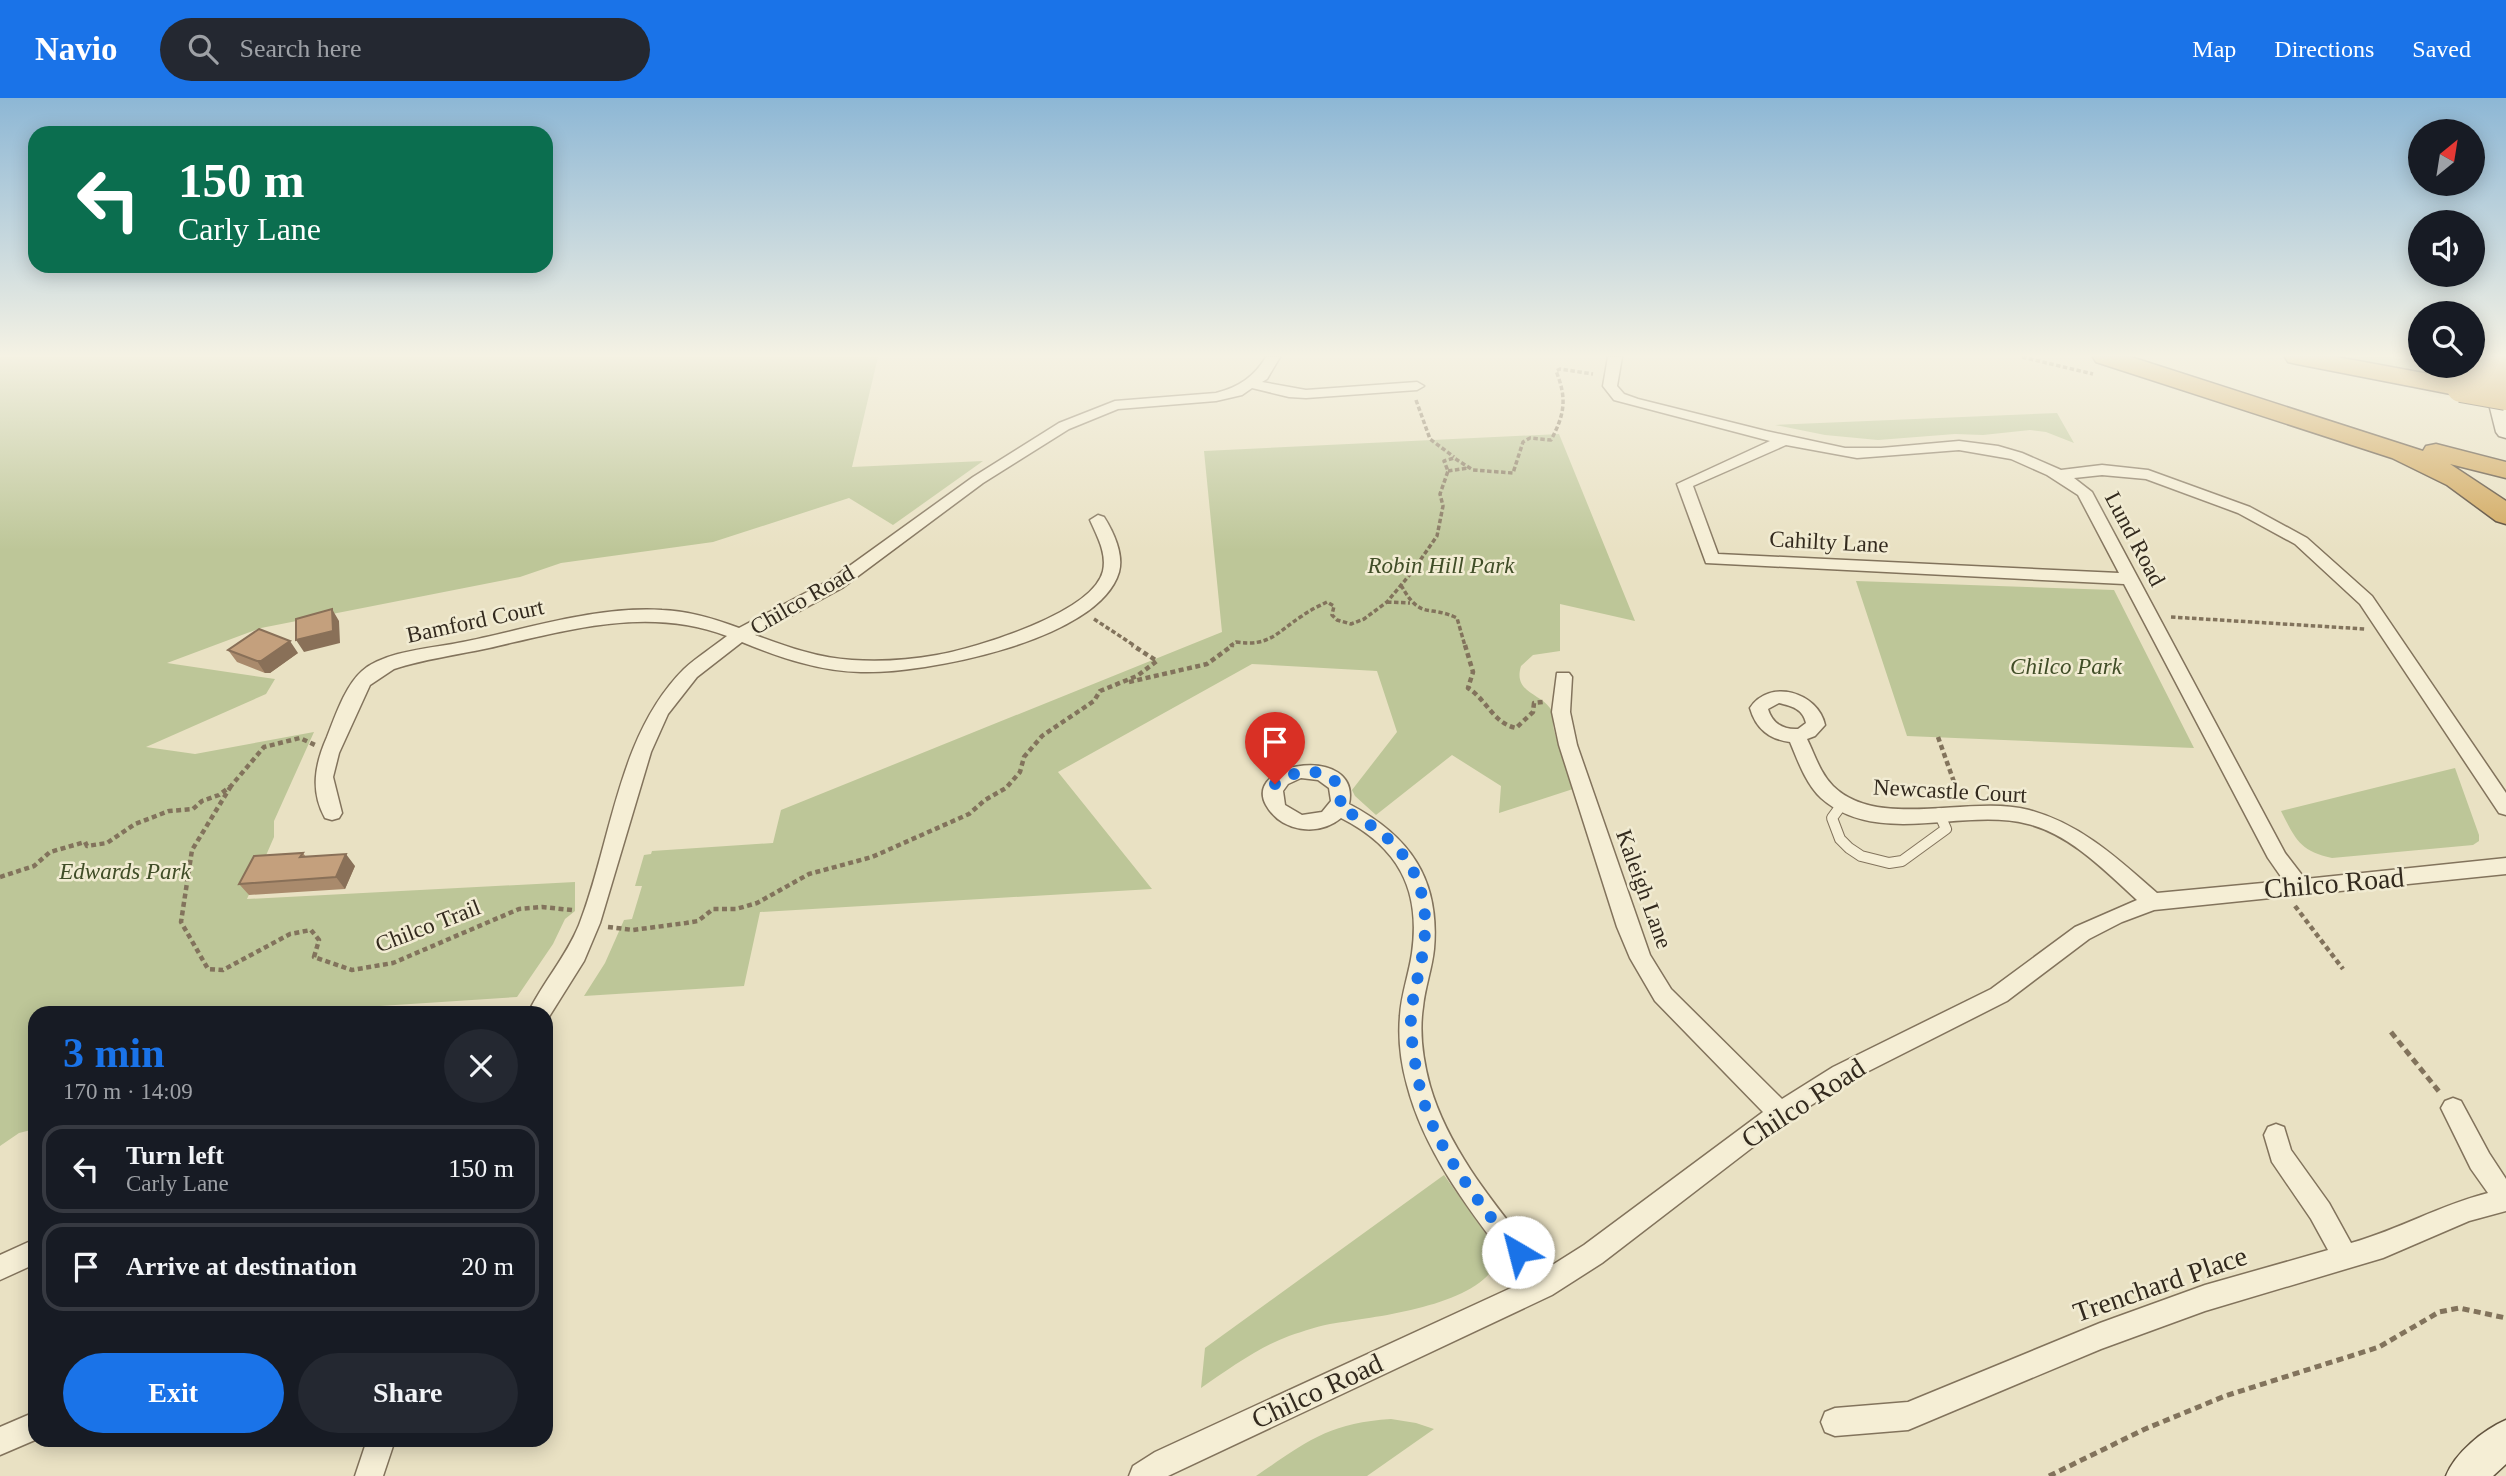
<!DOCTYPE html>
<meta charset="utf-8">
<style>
:root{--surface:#171b24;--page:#242831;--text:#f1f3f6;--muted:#9ea1a6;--line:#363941;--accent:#1a73e8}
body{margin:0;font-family:Georgia,serif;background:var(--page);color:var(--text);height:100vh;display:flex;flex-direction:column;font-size:26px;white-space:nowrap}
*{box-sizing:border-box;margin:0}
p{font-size:23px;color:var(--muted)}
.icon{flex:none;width:38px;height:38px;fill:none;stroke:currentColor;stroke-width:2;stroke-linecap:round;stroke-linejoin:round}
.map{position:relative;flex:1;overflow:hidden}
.drawer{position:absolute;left:28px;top:908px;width:525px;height:441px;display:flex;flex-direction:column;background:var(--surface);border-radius:21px;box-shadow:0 4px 18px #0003}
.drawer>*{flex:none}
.hud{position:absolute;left:28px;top:28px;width:525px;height:147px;border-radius:21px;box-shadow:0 4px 18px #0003;background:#0b6e4f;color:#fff;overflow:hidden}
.needle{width:46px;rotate:30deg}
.buttons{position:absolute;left:2408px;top:21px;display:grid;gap:14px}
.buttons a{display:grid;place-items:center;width:77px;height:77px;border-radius:50%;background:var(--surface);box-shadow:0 4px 18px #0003;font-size:35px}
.pin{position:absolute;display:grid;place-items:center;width:60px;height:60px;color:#fff;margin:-72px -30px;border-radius:50% 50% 50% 0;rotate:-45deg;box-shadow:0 0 7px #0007}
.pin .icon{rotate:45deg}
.me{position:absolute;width:77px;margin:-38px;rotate:323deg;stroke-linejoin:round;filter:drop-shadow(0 0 5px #0008)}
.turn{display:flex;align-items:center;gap:24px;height:147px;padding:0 35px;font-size:32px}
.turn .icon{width:91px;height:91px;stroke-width:2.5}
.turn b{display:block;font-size:49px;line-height:60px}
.round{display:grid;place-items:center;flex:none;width:74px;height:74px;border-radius:37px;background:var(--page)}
.head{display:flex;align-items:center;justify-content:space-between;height:119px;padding:0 35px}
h1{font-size:42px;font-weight:600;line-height:52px;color:var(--accent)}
.button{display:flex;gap:14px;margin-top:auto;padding:14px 35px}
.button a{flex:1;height:80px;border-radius:42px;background:var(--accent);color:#fff;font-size:28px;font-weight:600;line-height:80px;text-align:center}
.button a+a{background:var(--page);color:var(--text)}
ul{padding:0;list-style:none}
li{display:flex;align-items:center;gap:21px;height:88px;margin:0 14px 10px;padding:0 21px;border:4px solid var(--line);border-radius:21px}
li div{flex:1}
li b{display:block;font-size:26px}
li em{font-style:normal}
header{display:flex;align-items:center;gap:42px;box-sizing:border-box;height:98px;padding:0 35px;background:var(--accent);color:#fff}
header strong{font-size:33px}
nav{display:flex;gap:38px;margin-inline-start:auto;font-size:24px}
.search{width:490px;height:63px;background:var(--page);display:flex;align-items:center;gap:18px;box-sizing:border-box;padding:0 24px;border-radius:38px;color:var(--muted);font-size:26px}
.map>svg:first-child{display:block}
.green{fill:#bdc698}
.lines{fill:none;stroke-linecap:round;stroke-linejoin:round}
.lane-casing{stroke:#82735c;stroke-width:12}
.street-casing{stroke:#82735c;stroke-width:3}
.secondary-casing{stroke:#63543f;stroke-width:3}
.highway-casing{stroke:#504130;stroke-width:3}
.path-far2{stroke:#82735c;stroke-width:3.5;stroke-dasharray:4.5 2.5;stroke-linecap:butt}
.path-far1{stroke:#82735c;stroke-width:4.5;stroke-dasharray:5 3.5;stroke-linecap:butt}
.path{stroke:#82735c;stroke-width:5;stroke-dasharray:7 4.5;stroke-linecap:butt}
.lane{stroke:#f5eed5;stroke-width:10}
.street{fill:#f5eed5;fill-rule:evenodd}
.secondary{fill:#f5eed5;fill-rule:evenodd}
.highway{fill:#d1a75c;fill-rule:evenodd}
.highway-bridge-casing{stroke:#504130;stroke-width:30;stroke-linecap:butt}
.highway-bridge{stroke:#d1a75c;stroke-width:28}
.wall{fill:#a98a6c}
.shaded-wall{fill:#897058}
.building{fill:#c4a07d;stroke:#897058;stroke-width:2}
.route{stroke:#1a73e8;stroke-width:12;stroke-dasharray:0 21.6}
.labels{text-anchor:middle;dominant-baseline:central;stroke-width:5;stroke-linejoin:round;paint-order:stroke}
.street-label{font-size:23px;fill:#332a1e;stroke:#f1ebd2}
.park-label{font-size:23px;font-style:italic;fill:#404d27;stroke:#f1ebd2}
.near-street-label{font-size:28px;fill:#332a1e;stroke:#f1ebd2}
</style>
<header>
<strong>Navio</strong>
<div class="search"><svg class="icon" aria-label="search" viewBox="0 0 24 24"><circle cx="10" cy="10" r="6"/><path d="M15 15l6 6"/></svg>Search here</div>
<nav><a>Map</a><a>Directions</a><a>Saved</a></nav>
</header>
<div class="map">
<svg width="2506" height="1378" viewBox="0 0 2506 1378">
<rect width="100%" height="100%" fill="#e9e1c3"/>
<path class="green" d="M0 259H878L852 369 983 363 893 427 849 400 713 444 561 465 520 479 261 530 167 565 275 581 266 596 146 649 195 656 314 634 274 723V739L247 801 575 784V813L565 821 553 846 517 899 319 912 317 915H35V1031L19 1035 0 1048Z
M2343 259H2391L2420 264V268L2457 271 2459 281Z
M2057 315 2074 345 2046 334 2030 332 1983 337 1955 336 1878 342 1825 337 1775 327Z
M1559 336 1635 523 1560 506V553L1533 557 1521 568C1513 594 1539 595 1550 610 1555 616 1552 625 1554 632 1559 652 1567 672 1573 691L1499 715 1501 688 1452 657 1376 717 1355 698 1352 692 1397 634 1377 573 1252 566 1058 674 1152 791 760 814 744 888 584 898 605 865 624 822 632 821 642 788H635L644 757 651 756 652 753 773 745 781 712 1222 534 1204 353Z
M1856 483 2114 492 2194 650 1907 638Z
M2455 670 2479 737V743L2473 747 2332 760C2299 753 2295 740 2281 713Z
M1444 1077 1498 1153C1498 1206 1374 1219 1336 1225 1320 1227 1304 1233 1289 1238 1257 1250 1229 1271 1201 1290L1205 1250Z
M1391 1321 1416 1325 1434 1331 1367 1378H1256C1306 1344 1328 1325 1391 1321Z"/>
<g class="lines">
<defs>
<path id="lane" d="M1843 705 1832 720 1840 741 1849 750 1861 758 1889 765 1902 763 1946 731 1939 715"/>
<path id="street" d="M1266 259H1280L1267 281 1262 284 1306 292 1417 284 1424 288 1417 292 1306 300 1289 299 1252 290 1242 297 1216 303 1118 311 1069 331 983 385 842 490 755 537C787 549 818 560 852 562 881 564 909 562 937 557 976 550 1093 515 1103 473 1107 455 1097 438 1090 422L1098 417 1104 419C1113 433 1124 456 1119 474 1099 543 923 576 861 574 819 573 781 560 742 544L697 579 668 616 651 654 600 825 584 863 547 922 546 915H528C543 884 566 859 579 827 612 743 617 638 684 571 697 559 713 549 727 538 648 508 568 532 489 550 457 557 424 561 394 571L370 587 339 655 333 679 342 715 339 720 332 722 325 720C310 693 315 666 327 639 335 619 345 588 362 573 384 553 434 550 463 544 528 531 595 508 662 512 689 513 715 521 739 530L830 482 973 379 1059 325 1115 303 1216 295C1239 289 1254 279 1266 259Z
M1608 259H1622L1617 288 1624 296 1638 301 1766 333 1845 350H1881L1959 343 1998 348 2022 355 2061 372 2102 367 2148 372 2250 409 2307 440 2372 498 2506 695V717L2499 715 2360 506 2295 446 2238 415 2146 381 2102 377 2074 380 2092 394 2285 755 2305 781 2506 760V776L2154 812 2122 824 2089 841 2007 903 1849 983 1788 1022 1602 1165 1552 1197 1168 1378H1129L1133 1368 1155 1354 1524 1184C1479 1124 1426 1061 1407 987 1401 965 1398 941 1400 918 1401 897 1409 876 1412 855 1421 791 1398 749 1341 720 1318 739 1281 734 1266 707 1242 663 1362 646 1349 706 1410 738 1440 781 1434 851 1432 871 1425 889 1423 909 1419 935 1423 962 1430 988 1450 1057 1503 1116 1546 1171L1584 1147 1763 1014 1655 903 1630 860 1617 829 1559 647 1552 614 1557 575H1569L1572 579 1570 614 1577 647 1650 857 1671 891 1782 1001 1833 969 1991 891 2075 829 2137 802C2105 773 2071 737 2028 726 1963 709 1877 750 1821 700 1806 686 1798 663 1790 644 1769 641 1756 631 1750 610 1769 580 1818 594 1825 627L1815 638 1807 641C1815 657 1820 675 1833 688 1879 733 1971 696 2029 712 2081 726 2118 761 2157 795L2284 783 2268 760 2124 486 1706 465 1677 386 1770 343 1614 302 1603 288ZM1786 347 1857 360 1959 352 2011 361 2047 377 2078 397 2119 475 1718 456 1693 388ZM1779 605C1792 608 1803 611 1806 625L1798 631C1783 632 1772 625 1768 611ZM1301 680 1318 682 1329 690 1331 703 1322 714 1302 717 1285 707 1283 693 1288 686Z
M2453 1000 2461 1003 2489 1055 2506 1081V1113L2469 1123 2383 1160 2205 1213 2101 1251 1908 1332 1835 1338 1825 1334 1821 1324 1825 1314 1835 1310 1908 1304 2100 1225 2205 1187 2328 1152 2311 1121 2272 1064 2264 1037 2268 1029 2276 1026 2284 1029 2291 1052 2329 1105 2351 1145C2398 1132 2440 1107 2488 1095L2471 1071 2441 1010 2445 1003Z
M35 1141V1166L0 1182V1157Z
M35 1314V1342L0 1357V1329Z
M367 1342H395L383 1378H355Z"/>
<path id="secondary" d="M2492 272 2502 278 2506 295V340L2499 338 2496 334 2482 278Z
M2506 1322V1366L2493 1378H2446C2455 1355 2483 1332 2506 1322Z"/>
<path id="highway" d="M2093 259H2131L2423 353 2426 348 2436 346 2506 364V380L2450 366 2506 403V426L2496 423 2447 387 2392 360 2096 264Z
M2285 259H2337L2461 282 2470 285 2474 290 2470 295 2461 298 2297 266 2288 264Z"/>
</defs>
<use href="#lane" class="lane-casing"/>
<use href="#street" class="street-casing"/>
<use href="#secondary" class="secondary-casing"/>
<use href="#highway" class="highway-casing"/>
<path class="path-far2" d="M2022 259 2093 276
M1416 302 1430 341 1454 359
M1448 373 1468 370
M1401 487C1421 523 1427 506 1457 520L1465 548
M1387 504 1410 505
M2171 519 2365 531
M1094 521 1135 548
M1230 548 1236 544C1270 549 1277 534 1302 518 1310 512 1319 508 1327 504L1334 508 1332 517 1337 522 1351 526 1364 521 1387 504 1412 474 1437 438 1443 408 1440 396 1448 373 1444 363 1454 360 1473 372 1513 375 1523 344 1530 340 1551 342C1565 316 1567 300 1556 273L1560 271 1593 276"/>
<path class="path-far1" d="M1465 547 1473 574 1468 590C1487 602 1493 625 1516 630L1533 614 1534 605 1543 604
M1129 584 1207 566 1233 547
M1938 639 1959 698
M231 688 192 752 181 824 208 871 223 872 290 836 311 832 319 842 314 859 352 872 393 865 519 811 542 809 572 812
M0 779 34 768 50 754 85 744 87 748 107 745 135 726 169 713 193 711 202 703 219 697 231 688 264 649 300 640 315 647
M2295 808 2343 871
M608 829 633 832 686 825 698 823 713 811H736L757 805 809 776 872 759 969 716 985 702 1006 690 1020 674 1024 659 1042 638 1094 603 1100 593 1137 578 1157 563 1132 547"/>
<path class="path" d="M2391 934 2441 996
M2049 1378 2145 1331 2225 1298 2379 1249 2439 1214 2459 1210 2506 1220"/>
<use href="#lane" class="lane"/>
<use href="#street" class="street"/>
<use href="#secondary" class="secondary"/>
<use href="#highway" class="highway"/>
<defs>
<path id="highway-bridge" d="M2473 265 2506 271
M2461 290 2506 298"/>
</defs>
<use href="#highway-bridge" class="highway-bridge-casing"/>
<use href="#highway-bridge" class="highway-bridge"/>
</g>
<path class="wall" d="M228 552 298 555 270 575H265L237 564Z
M303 755 306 759 355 768 345 791 249 797 239 786Z"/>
<path class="shaded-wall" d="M332 511 339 523 340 545 304 554 296 542Z
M290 543 298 555 270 575H265L257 563Z
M346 756 355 768 345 791 336 779Z"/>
<path class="building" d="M332 511 333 533 296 542V521Z
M259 531 290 543 261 563H257L228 552Z
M303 755 300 759 346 756 336 779 239 786 254 758Z"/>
<linearGradient id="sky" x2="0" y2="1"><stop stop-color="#8db7d5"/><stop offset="0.57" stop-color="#f5f2e4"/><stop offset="1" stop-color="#f5f2e4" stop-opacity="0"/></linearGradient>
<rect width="2506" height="452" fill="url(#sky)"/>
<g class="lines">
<path class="route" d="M1275 686C1299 665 1351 670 1339 710 1402 738 1434 782 1423 853 1420 874 1413 894 1411 916 1410 939 1415 967 1420 990 1434 1051 1481 1106 1518 1154"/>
</g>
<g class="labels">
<g class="street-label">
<text transform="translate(2135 441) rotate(62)">Lund Road</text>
<text transform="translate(1829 444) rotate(3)">Cahilty Lane</text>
<text transform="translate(802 502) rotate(-30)">Chilco Road</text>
<text transform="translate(475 523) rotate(-12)">Bamford Court</text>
<text transform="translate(1950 693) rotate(3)">Newcastle Court</text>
<text transform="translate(1644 791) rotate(70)">Kaleigh Lane</text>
<text transform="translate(428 828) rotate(-21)">Chilco Trail</text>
</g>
<g class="park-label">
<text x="1441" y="467">Robin Hill Park</text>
<text x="2066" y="568">Chilco Park</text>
<text x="125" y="773">Edwards Park</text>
</g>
<g class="near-street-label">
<text transform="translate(2334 785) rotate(-5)">Chilco Road</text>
<text transform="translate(1803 1005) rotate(-33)">Chilco Road</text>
<text transform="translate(2160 1186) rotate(-19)">Trenchard Place</text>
<text transform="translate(1317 1293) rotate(-25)">Chilco Road</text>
</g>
</g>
</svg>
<div class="buttons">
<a><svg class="needle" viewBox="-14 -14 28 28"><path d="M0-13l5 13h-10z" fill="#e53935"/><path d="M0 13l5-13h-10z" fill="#9ea1a6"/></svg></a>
<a><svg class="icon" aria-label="sound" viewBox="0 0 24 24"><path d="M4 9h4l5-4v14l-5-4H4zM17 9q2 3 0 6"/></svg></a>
<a><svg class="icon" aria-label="search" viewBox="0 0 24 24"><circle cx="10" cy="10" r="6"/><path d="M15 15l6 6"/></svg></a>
</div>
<div class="pin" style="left:1275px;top:686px;background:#d93025"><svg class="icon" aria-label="arrive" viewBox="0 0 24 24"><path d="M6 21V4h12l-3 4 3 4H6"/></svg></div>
<svg class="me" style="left:1518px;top:1154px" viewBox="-20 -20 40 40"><circle r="19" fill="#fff"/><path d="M0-13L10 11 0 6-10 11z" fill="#1a73e8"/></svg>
<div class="hud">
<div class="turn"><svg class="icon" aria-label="left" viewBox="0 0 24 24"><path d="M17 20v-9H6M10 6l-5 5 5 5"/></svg><div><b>150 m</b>Carly Lane</div></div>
</div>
<section class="drawer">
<div class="head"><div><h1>3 min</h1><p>170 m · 14:09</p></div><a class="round"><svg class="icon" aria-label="close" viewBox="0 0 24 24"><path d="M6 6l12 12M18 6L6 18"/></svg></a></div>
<ul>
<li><svg class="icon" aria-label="left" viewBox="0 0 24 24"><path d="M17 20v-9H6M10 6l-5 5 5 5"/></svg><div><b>Turn left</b><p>Carly Lane</p></div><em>150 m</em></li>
<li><svg class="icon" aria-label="arrive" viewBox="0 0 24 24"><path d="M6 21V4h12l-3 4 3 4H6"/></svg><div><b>Arrive at destination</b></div><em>20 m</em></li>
</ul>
<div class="button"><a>Exit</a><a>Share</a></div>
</section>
</div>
